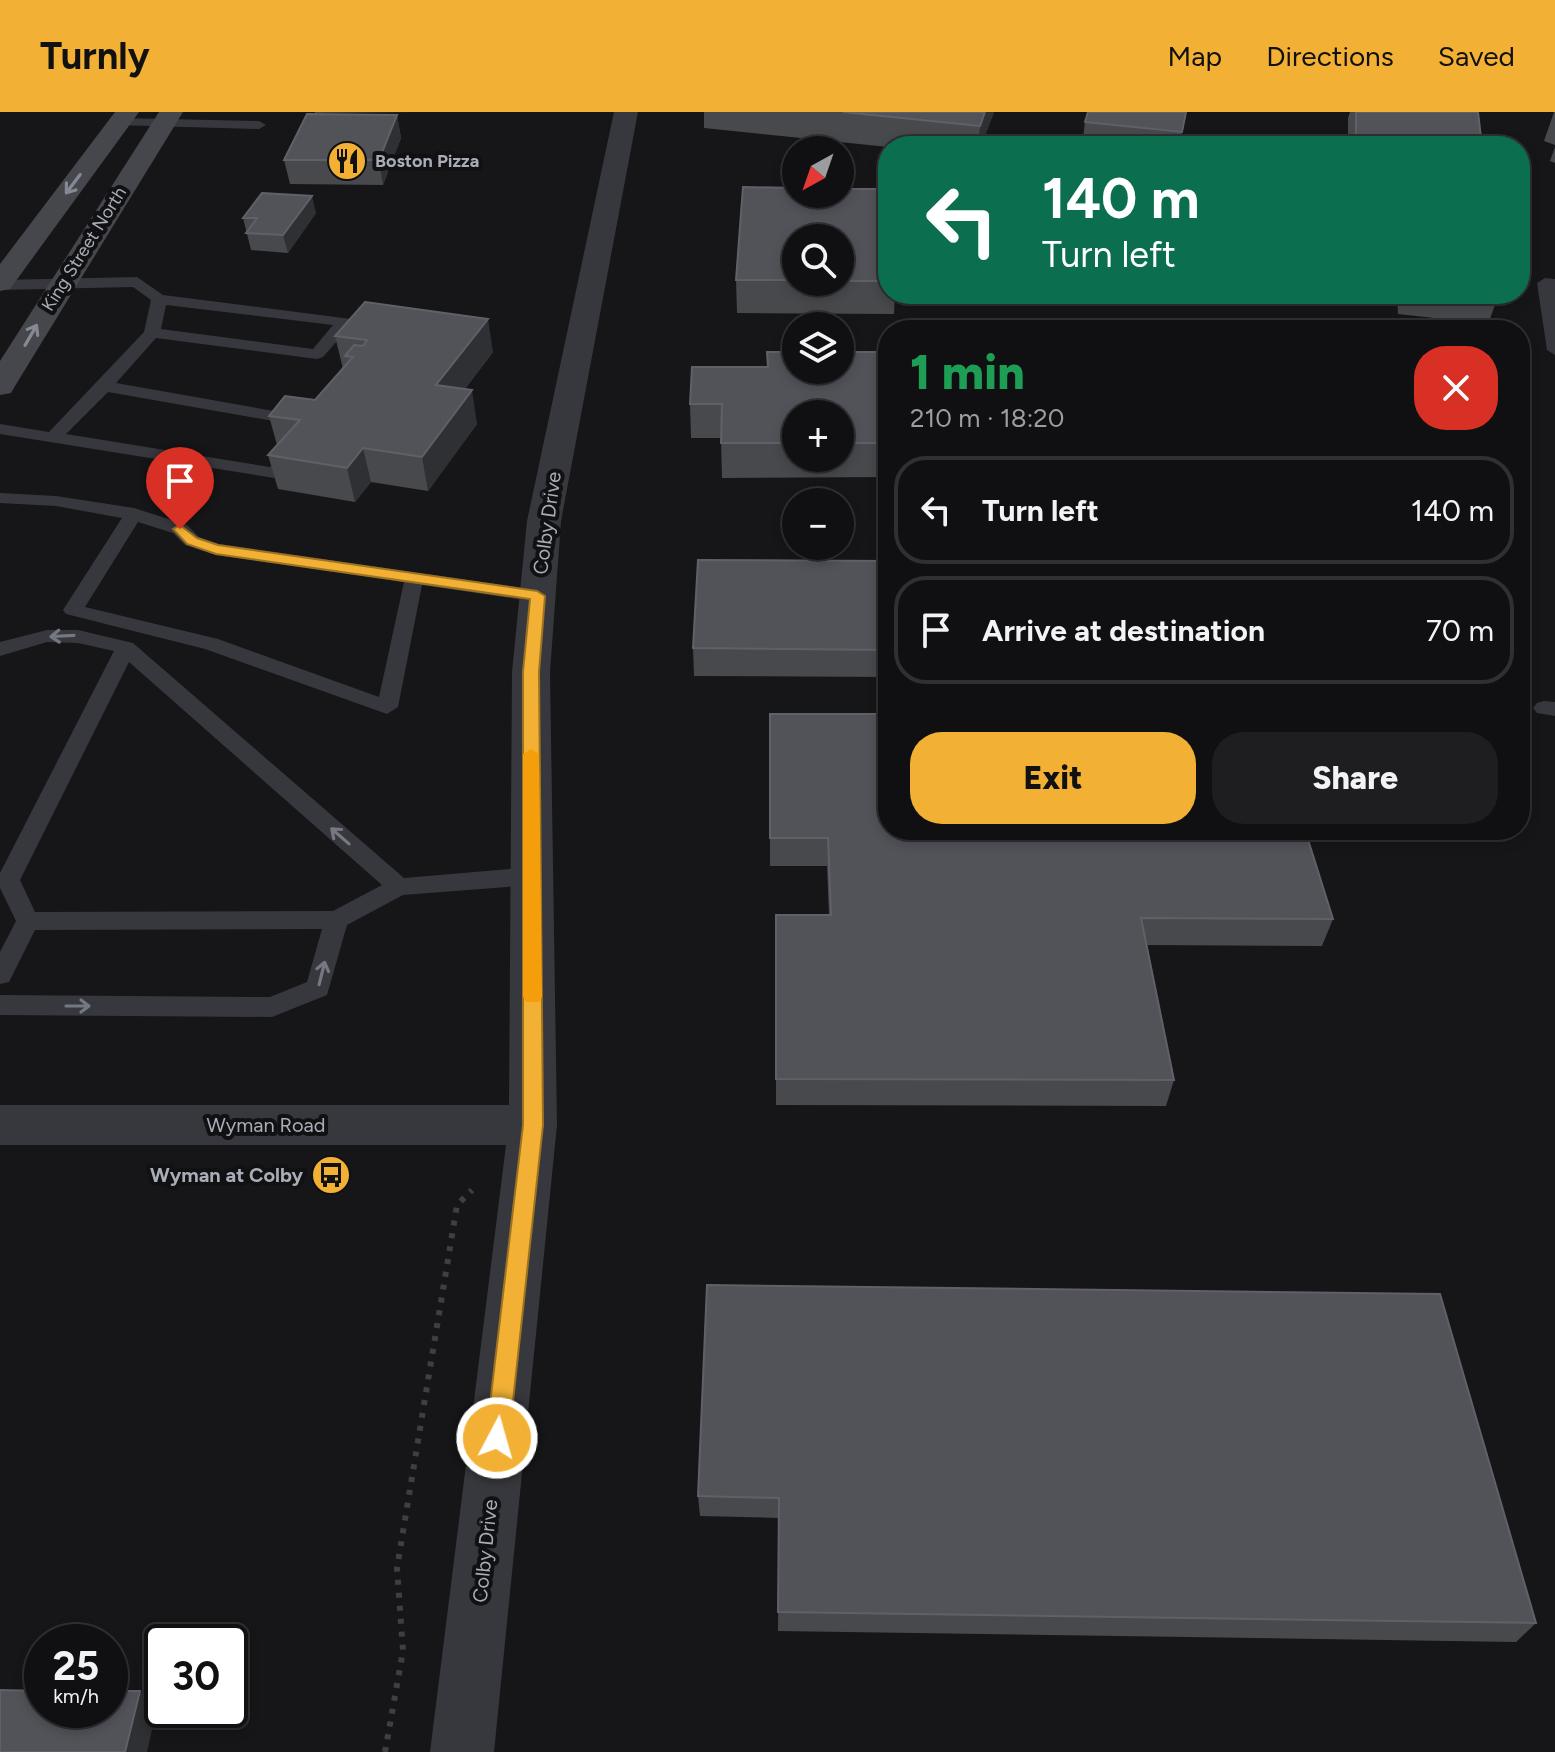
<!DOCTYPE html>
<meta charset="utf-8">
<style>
:root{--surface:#101012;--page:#1e1e20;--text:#f1f3f6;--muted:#9c9d9f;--line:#303032;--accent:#f2b134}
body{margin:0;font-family:Figtree,sans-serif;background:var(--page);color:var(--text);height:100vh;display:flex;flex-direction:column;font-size:30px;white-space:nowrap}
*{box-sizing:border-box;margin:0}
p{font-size:26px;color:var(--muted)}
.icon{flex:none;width:44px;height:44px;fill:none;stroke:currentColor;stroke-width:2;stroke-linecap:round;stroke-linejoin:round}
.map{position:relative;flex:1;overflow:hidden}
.details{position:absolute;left:878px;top:208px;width:652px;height:520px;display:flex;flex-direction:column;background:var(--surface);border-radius:32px;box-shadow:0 4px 12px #0003,0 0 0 2px var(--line)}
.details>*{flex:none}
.top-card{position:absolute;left:878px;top:24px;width:652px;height:168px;border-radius:32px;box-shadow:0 4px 12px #0003,0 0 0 2px var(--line);background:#0b6e4f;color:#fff;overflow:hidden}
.needle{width:52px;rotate:220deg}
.controls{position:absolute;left:782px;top:24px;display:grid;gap:16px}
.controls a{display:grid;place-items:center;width:72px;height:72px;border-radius:50%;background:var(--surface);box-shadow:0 4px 12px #0003,0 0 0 2px var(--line);font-size:40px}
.speed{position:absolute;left:24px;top:1512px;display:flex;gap:16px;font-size:40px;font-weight:700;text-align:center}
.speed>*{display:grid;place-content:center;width:104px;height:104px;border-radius:50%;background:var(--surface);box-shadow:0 4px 12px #0003,0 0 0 2px var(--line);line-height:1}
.speed small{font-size:20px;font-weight:400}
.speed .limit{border:4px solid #111;border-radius:12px;background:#fff;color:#111}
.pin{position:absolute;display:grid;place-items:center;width:68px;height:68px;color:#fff;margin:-82px -34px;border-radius:50% 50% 50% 0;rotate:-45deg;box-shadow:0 0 8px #0007}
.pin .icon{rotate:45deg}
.me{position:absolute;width:88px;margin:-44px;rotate:6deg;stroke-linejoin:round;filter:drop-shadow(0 0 6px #0008)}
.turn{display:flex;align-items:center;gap:28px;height:168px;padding:0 32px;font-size:36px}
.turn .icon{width:104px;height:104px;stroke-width:2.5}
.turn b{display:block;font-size:56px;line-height:68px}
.round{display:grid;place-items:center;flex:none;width:84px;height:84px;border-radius:32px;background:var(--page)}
.headline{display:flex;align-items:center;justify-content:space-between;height:136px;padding:0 32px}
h1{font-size:48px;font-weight:800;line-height:60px;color:#1e9e55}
.button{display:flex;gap:16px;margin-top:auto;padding:16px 32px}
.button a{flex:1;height:92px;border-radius:32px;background:var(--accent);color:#111;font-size:32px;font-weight:800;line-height:92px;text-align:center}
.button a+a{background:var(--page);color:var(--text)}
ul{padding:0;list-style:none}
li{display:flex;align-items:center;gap:24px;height:108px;margin:0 16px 12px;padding:0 16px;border:4px solid var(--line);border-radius:32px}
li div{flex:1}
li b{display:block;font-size:30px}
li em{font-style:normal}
header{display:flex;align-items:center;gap:48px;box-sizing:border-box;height:112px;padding:0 40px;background:var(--accent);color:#111}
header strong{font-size:38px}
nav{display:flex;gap:44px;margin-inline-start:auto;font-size:28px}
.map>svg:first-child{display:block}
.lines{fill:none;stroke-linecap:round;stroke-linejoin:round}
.path{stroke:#3d3f44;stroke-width:6;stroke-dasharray:5 8;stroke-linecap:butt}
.lane{fill:#37383d;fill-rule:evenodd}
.street{fill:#37383d;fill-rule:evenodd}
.secondary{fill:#45474d;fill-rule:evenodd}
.wall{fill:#47494d;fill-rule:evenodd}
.shaded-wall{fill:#2f3033}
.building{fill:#525359;stroke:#5f6168;stroke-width:2}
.oneway{stroke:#858993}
.oneway2{stroke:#757881}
.route{fill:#f2b134;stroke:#9d7322;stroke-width:2}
.slow{fill:#f59e0b}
.labels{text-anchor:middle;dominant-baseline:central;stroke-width:8;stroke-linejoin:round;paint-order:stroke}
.far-poi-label{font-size:18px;font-weight:bold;fill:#a8adb8;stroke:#111113;text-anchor:start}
.far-street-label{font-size:18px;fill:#a8adb8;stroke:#111113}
.street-label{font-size:20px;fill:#a8adb8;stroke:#111113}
.poi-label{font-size:20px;font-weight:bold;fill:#a8adb8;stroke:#111113;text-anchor:end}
</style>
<header>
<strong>Turnly</strong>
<nav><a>Map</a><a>Directions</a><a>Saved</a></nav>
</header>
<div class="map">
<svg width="1555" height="1640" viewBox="0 0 1555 1640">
<rect width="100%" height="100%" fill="#161618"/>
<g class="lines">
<path class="path" d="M385 1640 403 1539 397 1456 457 1093 472 1078"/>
<path class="lane" d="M120 6 259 9 266 13 259 17 115 13 113 10Z
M137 165 163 183 351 207V213L323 245 317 247 156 226 116 271 302 304 311 309 308 313 302 314 108 280 66 322 270 355 286 336H298L301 340 280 365 274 366 0 322V312L49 320 144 220 151 188 133 175 0 178V168ZM166 193 333 213 313 237 161 217Z
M1545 166 1555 167V243L1547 238 1537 171Z
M0 381 56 384 134 396 187 413 199 425 219 432 537 478 547 484 537 490 422 473 398 595 387 602 205 537 66 502 63 498 122 406 56 394 0 391ZM138 410 173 421 185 433 216 443 404 470 379 585 218 527 85 495Z
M47 518H78L133 531 404 766 532 755 540 758 544 764 540 770 532 773 403 783 347 813 327 883 272 905 0 903V883L270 885 307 870 322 817 35 818 9 870 0 872V840L16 809 0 776V761L114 539 78 531 47 530 0 544V530ZM129 550 382 773 333 799 35 800 20 768Z
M1544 589 1555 590V604L1537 601 1533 596 1537 591Z"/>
<path class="street" d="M614 0H638L561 409 550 560 557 1013 494 1640H430L506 1033H0V993H509L512 560 527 409Z"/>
<path class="secondary" d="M115 0H139L10 177 0 179V152Z
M159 0H183L15 274 11 281 0 283V249Z"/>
</g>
<path class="wall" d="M315 0H417L315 1Z
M704 0H994L981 34H888V35L704 16Z
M1186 0 1179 34H1082L1085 10Z
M1350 0H1478L1482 34H1348V6Z
M1554 0H1555V33L1544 29Z
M397 3 401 26 383 73 290 72 284 48Z
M1555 35V51L1550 49Z
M743 75 796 76V82H840V77H888V182H895L894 202 737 201 736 168ZM796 126H840V170H796Z
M316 101 288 141 251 138 243 106Z
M1397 182H1499L1488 212 1398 202Z
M335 224 493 240 465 277 477 312 428 379 371 370 355 390 278 377 268 343 277 333 269 304 315 288 343 257Z
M888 240V365L722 366 721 326H691L690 292 767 255ZM796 302H840V346H796Z
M888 449V565L694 564 693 536Z
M770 602 1333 807 1322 834 1147 833 1174 968 1166 994 776 993V803H829L827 754H770Z
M707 1173 1536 1511 1516 1530 778 1519 779 1406 700 1404 698 1384Z"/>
<path class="shaded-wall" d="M985 0H994L981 34H978L980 14Z
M397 3 401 26 383 73 379 48Z
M312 84 316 101 288 141 283 123Z
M488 207 493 240 442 307 436 273Z
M472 278 477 312 428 379 422 345Z
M363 336 371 370 355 390 347 356Z
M140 1579 157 1596 147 1640H125Z"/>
<path class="building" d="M843 0H985L980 14Z
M1088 0H1186L1182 20 1085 10Z
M1356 0H1478L1482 34H1356Z
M307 2 397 3 379 48H284Z
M743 75 796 76V82H840V77H888V169H840V126H796V168H736Z
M262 81 312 84 283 123 246 121 257 106H243Z
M365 190 488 207 436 273 472 278 422 345 363 336 347 356 268 343 300 308 269 304 285 284 315 288 353 245 345 244 354 233 363 234 367 228 335 224Z
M767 240H796V258H840V240H888V331H840V302H796V331H721L722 292H690L692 255H768Z
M698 448 888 449V538L693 536Z
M770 602H888V718H1305L1333 807 1141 806 1174 968 776 967V803H831L828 726H770Z
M707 1173 1440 1182 1536 1511 778 1500 779 1386 698 1384Z
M0 1578 42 1579V1598H110V1579H140L125 1640H0Z"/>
<defs><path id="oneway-shaft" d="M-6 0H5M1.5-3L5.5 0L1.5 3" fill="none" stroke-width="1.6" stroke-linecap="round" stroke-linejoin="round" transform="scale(2)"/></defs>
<g class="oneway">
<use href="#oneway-shaft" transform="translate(73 72) rotate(127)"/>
<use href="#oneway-shaft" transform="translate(31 223) rotate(-60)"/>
</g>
<g class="oneway2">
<use href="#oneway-shaft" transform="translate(62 524) rotate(177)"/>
<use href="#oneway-shaft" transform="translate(340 724) rotate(-139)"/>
<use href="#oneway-shaft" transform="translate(322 861) rotate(-76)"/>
<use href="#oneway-shaft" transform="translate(78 894)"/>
</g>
<path class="route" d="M180 413 197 426 218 433 537 479 545 484 539 560 543 1013 509 1326 506 1334 497 1338 489 1334 486 1326 523 1013V560L530 487 216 442 187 432 173 417Z"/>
<path class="slow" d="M531 637 539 642 542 885 539 890H526L523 885V642Z"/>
<defs>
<symbol id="restaurant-disc" viewBox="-11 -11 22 22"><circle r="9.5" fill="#f2b134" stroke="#111113"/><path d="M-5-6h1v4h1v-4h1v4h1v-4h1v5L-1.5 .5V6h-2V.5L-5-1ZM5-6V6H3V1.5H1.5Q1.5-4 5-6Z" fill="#111"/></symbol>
<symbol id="bus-disc" viewBox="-11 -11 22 22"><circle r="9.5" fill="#f2b134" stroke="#111113"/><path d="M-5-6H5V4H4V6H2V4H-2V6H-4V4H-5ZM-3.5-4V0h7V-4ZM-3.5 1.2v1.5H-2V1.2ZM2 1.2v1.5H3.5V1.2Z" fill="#111"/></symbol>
</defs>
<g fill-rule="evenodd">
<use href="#restaurant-disc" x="325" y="27" width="44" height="44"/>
<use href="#bus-disc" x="309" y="1041" width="44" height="44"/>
</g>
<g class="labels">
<g class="far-poi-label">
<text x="375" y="49">Boston Pizza</text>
</g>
<g class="far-street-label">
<text transform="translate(84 137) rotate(-58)">King Street North</text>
</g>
<g class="street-label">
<text transform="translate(547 411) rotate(-82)">Colby Drive</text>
<text x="266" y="1013">Wyman Road</text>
<text transform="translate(485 1439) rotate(-84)">Colby Drive</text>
</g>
<g class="poi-label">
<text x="303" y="1063">Wyman at Colby</text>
</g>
</g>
</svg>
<div class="controls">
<a><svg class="needle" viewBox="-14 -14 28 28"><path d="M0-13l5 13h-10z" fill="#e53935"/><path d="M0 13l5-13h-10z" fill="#9c9d9f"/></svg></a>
<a><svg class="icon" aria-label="search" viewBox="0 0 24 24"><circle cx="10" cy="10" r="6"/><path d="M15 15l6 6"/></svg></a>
<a><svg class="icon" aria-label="layers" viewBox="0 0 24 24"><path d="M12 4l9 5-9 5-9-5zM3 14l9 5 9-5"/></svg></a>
<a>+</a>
<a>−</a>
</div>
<div class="speed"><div>25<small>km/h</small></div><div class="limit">30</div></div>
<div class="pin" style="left:180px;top:417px;background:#d93025"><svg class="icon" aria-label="arrive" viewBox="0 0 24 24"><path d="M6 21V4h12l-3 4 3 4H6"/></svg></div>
<svg class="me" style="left:497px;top:1326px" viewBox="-20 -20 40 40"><circle r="17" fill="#f2b134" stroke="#fff" stroke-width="3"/><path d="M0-11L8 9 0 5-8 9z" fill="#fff"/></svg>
<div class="top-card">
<div class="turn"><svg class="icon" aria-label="left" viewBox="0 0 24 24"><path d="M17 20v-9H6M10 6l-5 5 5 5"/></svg><div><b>140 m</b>Turn left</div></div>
</div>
<section class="details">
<div class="headline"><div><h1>1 min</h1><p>210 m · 18:20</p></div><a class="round" style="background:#d93025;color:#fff"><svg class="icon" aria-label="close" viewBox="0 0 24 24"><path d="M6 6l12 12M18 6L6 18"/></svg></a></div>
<ul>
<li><svg class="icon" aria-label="left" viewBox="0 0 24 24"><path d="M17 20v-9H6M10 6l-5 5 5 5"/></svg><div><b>Turn left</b></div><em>140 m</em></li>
<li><svg class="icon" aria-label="arrive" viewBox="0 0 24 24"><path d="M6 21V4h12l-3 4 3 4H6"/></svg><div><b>Arrive at destination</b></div><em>70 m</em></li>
</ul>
<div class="button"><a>Exit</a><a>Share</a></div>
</section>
</div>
